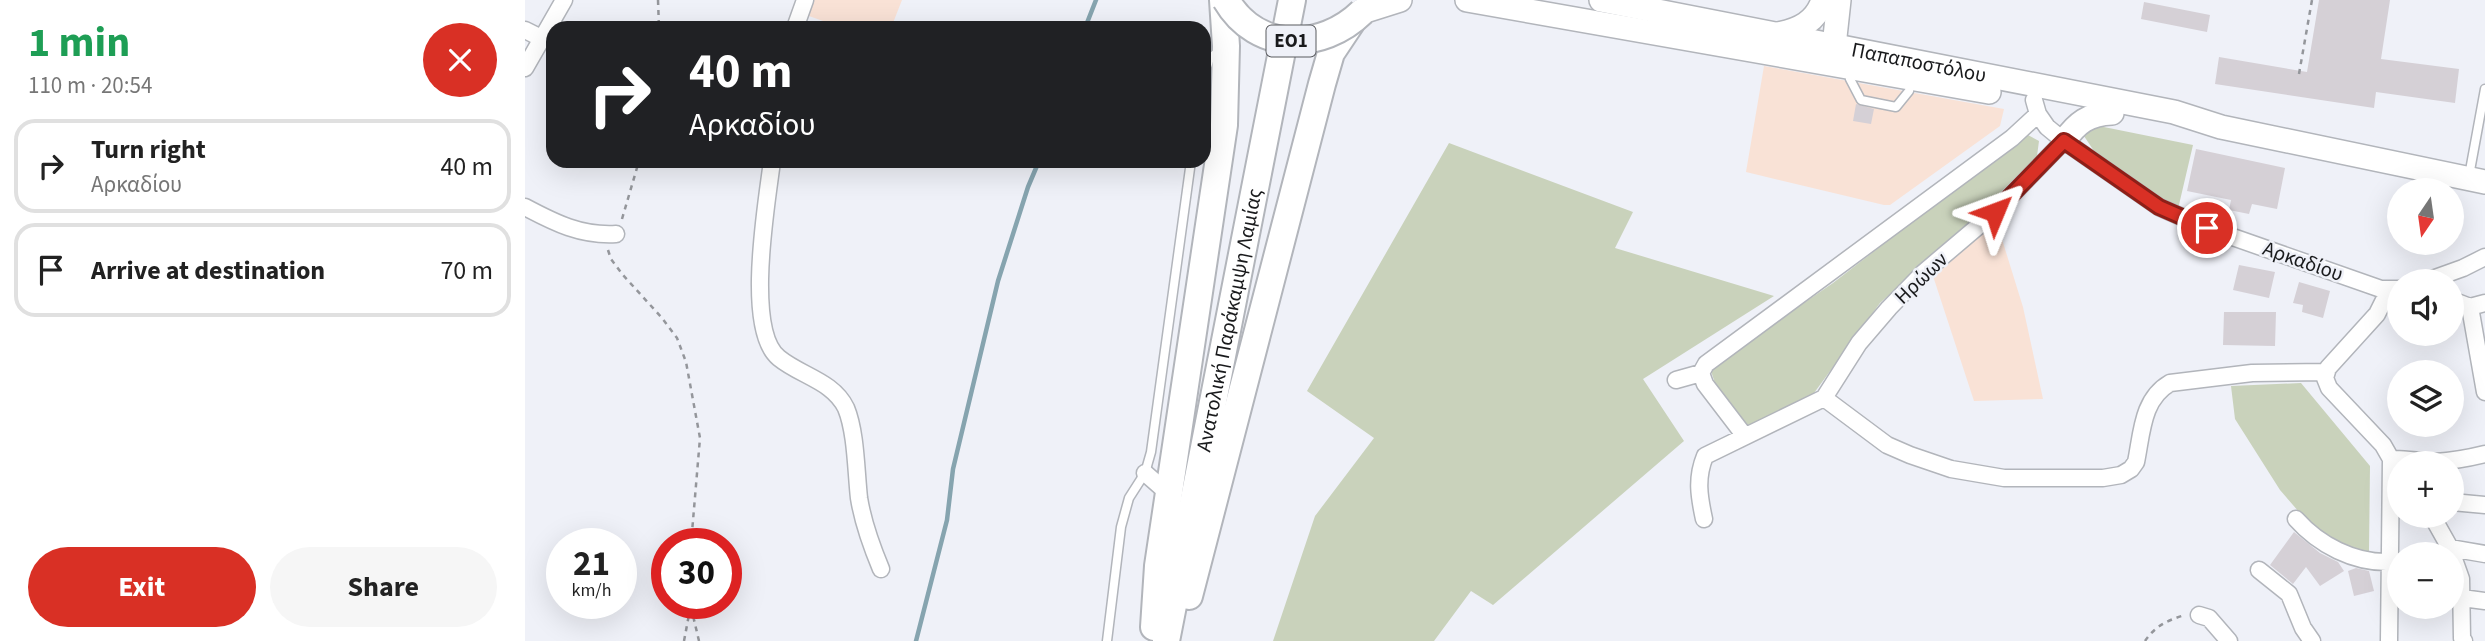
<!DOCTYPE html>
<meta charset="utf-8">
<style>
:root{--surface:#fff;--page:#f6f6f6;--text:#222;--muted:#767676;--line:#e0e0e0;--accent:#d93025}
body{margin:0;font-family:"Source Sans 3",sans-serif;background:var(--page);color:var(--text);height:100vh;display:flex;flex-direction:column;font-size:26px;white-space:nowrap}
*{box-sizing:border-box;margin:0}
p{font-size:23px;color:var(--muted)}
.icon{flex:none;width:38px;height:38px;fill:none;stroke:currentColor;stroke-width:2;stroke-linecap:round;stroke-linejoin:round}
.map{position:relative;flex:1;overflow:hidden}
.sheet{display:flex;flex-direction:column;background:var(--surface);width:525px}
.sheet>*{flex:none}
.guide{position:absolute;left:21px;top:21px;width:665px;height:147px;border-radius:21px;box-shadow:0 7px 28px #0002;background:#202124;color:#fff;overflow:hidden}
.needle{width:46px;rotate:193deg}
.fabs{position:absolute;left:1862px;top:178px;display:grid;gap:14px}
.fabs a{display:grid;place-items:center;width:77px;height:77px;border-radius:50%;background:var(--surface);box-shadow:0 7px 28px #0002;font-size:35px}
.speed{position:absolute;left:21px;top:528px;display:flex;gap:14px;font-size:35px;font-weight:700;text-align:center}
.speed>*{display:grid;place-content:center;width:91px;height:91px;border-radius:50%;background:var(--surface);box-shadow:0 7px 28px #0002;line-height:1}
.speed small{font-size:18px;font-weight:400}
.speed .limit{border:10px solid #d22;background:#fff;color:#111}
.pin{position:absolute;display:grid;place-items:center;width:60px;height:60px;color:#fff;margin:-30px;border:4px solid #fff;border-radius:50%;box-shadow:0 2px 7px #0007}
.me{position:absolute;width:77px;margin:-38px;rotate:46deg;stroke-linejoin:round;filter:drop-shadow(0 0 5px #0008)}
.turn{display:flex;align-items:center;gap:24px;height:147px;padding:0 28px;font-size:32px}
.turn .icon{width:91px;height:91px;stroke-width:2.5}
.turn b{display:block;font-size:49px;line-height:60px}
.round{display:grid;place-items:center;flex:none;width:74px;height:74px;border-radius:37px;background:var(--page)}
.summary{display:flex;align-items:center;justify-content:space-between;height:119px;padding:0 28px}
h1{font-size:42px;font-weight:700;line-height:52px;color:#1e9e55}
.cta{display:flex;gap:14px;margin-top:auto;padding:14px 28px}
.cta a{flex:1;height:80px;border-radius:42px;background:var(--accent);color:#fff;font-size:28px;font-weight:700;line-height:80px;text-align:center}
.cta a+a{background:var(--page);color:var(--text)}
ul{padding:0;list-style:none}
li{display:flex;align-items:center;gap:21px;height:94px;margin:0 14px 10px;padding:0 14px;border:4px solid var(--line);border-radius:21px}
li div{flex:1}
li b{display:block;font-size:26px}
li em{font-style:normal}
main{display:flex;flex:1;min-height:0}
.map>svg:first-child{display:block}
.commercial{fill:#f9e2d6}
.green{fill:#c9d2bb}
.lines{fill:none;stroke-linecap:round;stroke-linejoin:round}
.stream{stroke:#86a4af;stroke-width:4.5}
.building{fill:#d5d0d6}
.lane-casing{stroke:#b2b5bb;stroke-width:11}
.street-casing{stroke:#b2b5bb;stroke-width:19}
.secondary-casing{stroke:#b2b5bb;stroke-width:26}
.primary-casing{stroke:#b2b5bb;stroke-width:30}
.path{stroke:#94969b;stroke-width:2.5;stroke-dasharray:5 5;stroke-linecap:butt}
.lane{stroke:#fff;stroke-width:8}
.street{stroke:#fff;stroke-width:16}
.secondary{stroke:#fff;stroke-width:23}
.primary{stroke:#fff;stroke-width:26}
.primary-bridge-casing{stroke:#b2b5bb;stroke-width:30;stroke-linecap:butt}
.primary-bridge{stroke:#fff;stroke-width:26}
.route-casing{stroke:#8d1f18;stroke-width:18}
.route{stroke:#d93025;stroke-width:12}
.labels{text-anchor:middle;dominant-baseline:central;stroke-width:5;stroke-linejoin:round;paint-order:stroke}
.shield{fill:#eff1f8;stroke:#595a5e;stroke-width:2}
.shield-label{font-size:19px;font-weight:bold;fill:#191a1c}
.street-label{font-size:21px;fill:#191a1c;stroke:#eff1f8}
</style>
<main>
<section class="sheet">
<div class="summary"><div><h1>1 min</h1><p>110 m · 20:54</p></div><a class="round" style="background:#d93025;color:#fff"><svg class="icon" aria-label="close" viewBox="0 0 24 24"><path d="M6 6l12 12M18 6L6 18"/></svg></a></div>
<ul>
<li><svg class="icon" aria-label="right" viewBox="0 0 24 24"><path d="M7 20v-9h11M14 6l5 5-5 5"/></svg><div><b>Turn right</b><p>Αρκαδίου</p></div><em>40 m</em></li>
<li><svg class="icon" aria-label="arrive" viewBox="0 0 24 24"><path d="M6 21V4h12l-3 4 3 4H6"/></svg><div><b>Arrive at destination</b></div><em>70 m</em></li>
</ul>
<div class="cta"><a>Exit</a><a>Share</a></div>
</section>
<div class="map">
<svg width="1960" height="641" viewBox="0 0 1960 641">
<rect width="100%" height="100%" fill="#eff1f8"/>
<path class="commercial" d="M288 0H377L366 28H318L281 15Z
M1239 66 1479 109 1475 126 1365 205H1359L1221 172Z
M1471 220 1498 307 1518 399 1449 401 1408 276Z"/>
<path class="green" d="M1569 125 1668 145 1653 209 1640 204 1571 154 1559 136 1562 127Z
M1501 134 1514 141 1512 156 1451 217 1355 303 1289 393 1262 409 1221 427 1194 395 1186 371 1228 338 1308 283Z
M924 143 1108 212 1090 248 1249 296 1118 379 1159 441 968 605 946 591 909 641H748L790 516 849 438 782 391Z
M1776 383 1845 466 1844 551H1828L1787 527 1755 490 1710 419 1706 386Z"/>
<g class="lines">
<path class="stream" d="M560 28 571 0
M391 641 422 520 428 469 473 281 503 187 514 161"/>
</g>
<path class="building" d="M1794 0H1865L1856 59 1934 69 1930 103 1851 92 1849 108 1690 84 1694 57 1782 72Z
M1619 2 1685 15 1682 32 1616 19Z
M1331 104 1349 109 1346 124 1328 121Z
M1671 149 1760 168 1752 209 1727 204 1724 214 1704 210 1706 200 1662 191Z
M1714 265 1750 272 1744 298 1708 290Z
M1774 282 1805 291 1798 318 1777 312 1778 305 1768 303Z
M1699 312H1751L1750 346 1698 345Z
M1769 532 1795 553 1813 562 1819 571 1795 586 1781 567 1768 584 1745 565Z
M1831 568 1844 571 1849 591 1829 596 1823 571Z"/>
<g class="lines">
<defs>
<path id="lane" d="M679 76 685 58 695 50
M1325 79 1336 100 1371 107 1384 91
M1944 176 1960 89
M582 641 596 527 604 498 620 473 626 452 666 161"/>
<path id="street" d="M270 28 280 0
M0 30 16 38
M0 68 39 0
M1509 100 1513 114 1522 127 1539 141 1634 207 1682 228 1856 289H1874
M247 161C242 202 219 330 254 358 276 376 308 381 321 408 331 432 331 471 334 498 338 523 346 545 356 569
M0 207C30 223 56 236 91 234
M1899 282 1938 268 1960 257
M1927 300 1945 307 1960 303
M1945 307 1960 392
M1151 380 1176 373
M1299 398 1362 445 1385 455 1426 469 1479 478H1578L1596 475 1606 469 1611 462C1617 433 1617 399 1645 383L1727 373 1801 372
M1219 435 1180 384 1176 373 1181 364 1487 138 1513 114
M1866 459C1881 458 1895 462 1910 462 1927 461 1944 458 1960 454
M620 473 644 494
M1927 502 1960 505
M1907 516 1925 548 1936 579 1937 638 1939 641
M1179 519C1174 496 1171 478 1180 456L1299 398 1334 343 1364 308 1398 273 1470 212 1539 141
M1771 519C1794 545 1829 563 1864 562
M1925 548 1960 554
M1734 570 1764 594 1778 628 1787 641
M1937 598 1960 601
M1674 615 1684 618 1704 641
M1864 641 1866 459 1858 445 1804 388 1800 378 1803 368 1852 314 1864 290"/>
<g id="secondary">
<path d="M942 0 1464 92"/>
<path id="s1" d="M1076 0 1649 112 1696 127 1960 182"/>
<path d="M837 12 875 0"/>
<path d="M1253 34C1274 30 1291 22 1298 0"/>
<path d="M1300 59 1309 46 1314 0"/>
<path d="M1539 141C1552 123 1563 114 1587 113"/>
</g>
<g id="primary">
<path d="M664 596 797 84 806 53 826 23"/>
<path d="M629 627 633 566 699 125 701 46 698 0"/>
<path id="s2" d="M641 641 767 0"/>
</g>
</defs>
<use href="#lane" class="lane-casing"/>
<use href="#street" class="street-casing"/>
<use href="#secondary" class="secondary-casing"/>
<use href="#primary" class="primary-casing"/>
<path class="path" d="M133 0 134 28
M1774 74 1787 0
M97 219 114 161
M83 250 86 259 98 275 137 318 152 338 161 362 175 438 166 544
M166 607 174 641
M159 641 166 604
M1620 641C1630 626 1643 620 1660 615"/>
<use href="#lane" class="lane"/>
<use href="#street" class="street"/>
<use href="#secondary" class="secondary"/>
<use href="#primary" class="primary"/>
<defs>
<path id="primary-bridge" d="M701 0C732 53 797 51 837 12"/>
</defs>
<use href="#primary-bridge" class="primary-bridge-casing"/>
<use href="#primary-bridge" class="primary-bridge"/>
</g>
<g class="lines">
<defs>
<path id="route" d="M1470 212 1539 141 1634 207 1682 228"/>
</defs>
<use href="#route" class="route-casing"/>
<use href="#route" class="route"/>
</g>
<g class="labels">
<rect class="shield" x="741.5" y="25.5" width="49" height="31" rx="5"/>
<g class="shield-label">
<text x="766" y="41">ΕΟ1</text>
</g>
<g class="street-label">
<text stroke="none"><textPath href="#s1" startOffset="324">Παπαποστόλου</textPath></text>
<text transform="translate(1778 261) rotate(19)">Αρκαδίου</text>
<text transform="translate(1396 278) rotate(-44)">Ηρώων</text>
<text stroke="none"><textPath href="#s2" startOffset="327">Ανατολική Παράκαμψη Λαμίας</textPath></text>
</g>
</g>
</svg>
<div class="fabs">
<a><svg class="needle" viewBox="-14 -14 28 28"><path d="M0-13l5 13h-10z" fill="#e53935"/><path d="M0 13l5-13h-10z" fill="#767676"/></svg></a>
<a><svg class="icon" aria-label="sound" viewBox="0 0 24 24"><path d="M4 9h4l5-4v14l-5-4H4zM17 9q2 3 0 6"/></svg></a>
<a><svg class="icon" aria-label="layers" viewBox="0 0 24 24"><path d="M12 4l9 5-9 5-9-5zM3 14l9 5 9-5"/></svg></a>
<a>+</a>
<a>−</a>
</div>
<div class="speed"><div>21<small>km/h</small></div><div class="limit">30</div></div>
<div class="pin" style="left:1682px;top:228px;background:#d93025"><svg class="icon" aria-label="arrive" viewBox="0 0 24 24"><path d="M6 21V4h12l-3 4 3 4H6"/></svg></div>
<svg class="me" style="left:1470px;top:212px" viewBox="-20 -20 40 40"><path d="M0-17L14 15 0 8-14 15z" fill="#d93025" stroke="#fff" stroke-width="4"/></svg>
<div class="guide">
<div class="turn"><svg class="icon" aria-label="right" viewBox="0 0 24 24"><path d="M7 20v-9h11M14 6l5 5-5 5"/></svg><div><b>40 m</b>Αρκαδίου</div></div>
</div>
</div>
</main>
